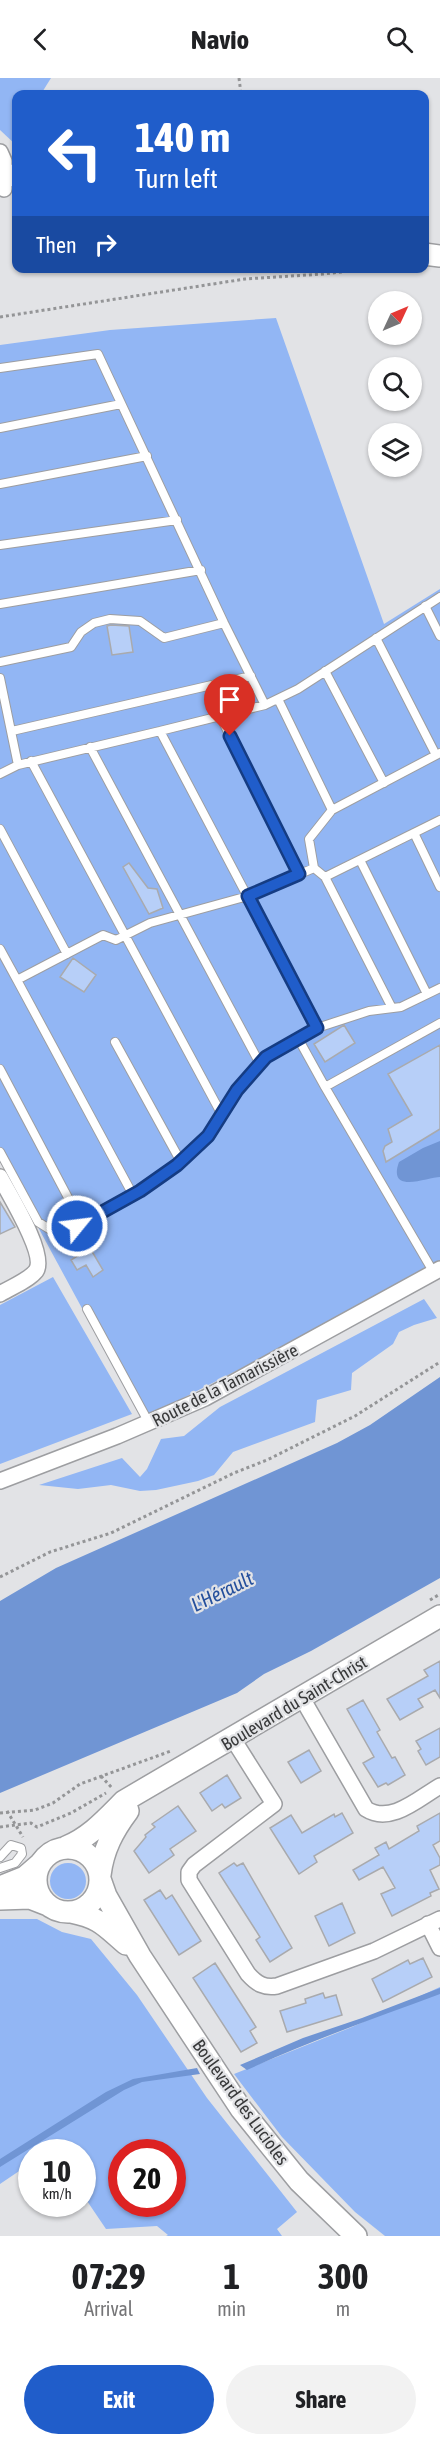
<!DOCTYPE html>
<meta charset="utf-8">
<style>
:root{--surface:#fff;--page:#f2f2f2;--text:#202124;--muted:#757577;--accent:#205dca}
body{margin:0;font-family:"Asap Condensed",sans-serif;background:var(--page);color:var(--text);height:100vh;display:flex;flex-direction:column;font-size:22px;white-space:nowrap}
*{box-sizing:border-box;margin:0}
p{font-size:20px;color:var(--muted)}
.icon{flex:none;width:33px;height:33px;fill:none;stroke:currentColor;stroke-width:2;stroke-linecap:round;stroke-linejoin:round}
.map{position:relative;height:2158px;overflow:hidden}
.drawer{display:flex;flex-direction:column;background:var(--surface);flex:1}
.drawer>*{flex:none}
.banner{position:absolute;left:12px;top:12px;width:417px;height:183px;border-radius:12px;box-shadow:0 2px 4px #0004;background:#205dca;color:#fff;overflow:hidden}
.needle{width:39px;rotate:46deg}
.tools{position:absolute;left:368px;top:213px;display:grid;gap:12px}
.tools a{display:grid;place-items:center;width:54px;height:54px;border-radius:50%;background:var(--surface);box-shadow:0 2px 4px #0004;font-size:30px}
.speed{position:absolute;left:18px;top:2061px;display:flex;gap:12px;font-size:30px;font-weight:700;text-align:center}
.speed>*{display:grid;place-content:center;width:78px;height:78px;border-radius:50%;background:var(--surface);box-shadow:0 2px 4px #0004;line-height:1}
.speed small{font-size:15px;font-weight:400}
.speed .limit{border:9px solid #d22;background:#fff;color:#111}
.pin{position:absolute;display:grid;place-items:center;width:51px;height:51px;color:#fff;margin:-62px -26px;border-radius:50% 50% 50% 0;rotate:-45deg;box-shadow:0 0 6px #0007}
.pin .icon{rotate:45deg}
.me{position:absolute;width:66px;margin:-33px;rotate:61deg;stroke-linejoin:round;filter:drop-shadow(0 0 4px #0008)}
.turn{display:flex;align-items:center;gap:21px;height:126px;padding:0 24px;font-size:27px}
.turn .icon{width:78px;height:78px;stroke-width:2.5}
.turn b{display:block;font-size:42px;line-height:51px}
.then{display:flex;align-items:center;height:57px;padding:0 24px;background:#0003;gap:12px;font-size:22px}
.eta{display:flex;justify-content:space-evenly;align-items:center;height:102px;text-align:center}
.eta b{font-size:36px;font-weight:700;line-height:42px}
.action{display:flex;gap:12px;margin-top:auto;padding:12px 24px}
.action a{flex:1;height:69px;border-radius:36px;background:var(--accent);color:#fff;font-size:24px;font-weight:700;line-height:69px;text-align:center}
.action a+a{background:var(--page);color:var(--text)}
header{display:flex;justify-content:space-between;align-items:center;height:78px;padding:0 24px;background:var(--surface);font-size:27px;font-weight:700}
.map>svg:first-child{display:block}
.green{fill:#92b6f4;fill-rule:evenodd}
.water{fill:#7095d4}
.building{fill:#b7cff8;stroke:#a9aaad;stroke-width:1.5}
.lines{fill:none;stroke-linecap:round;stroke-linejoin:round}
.lane-casing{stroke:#9d9ea1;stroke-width:10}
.street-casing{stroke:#9d9ea1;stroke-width:18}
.secondary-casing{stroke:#9d9ea1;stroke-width:24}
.path{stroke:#949597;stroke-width:3;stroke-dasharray:3 3;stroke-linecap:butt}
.lane{stroke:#fff;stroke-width:8}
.street{stroke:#fff;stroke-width:15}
.secondary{stroke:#fff;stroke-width:21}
.route-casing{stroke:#153c83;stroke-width:15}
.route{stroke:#205dca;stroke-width:10}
.labels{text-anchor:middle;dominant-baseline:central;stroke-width:4.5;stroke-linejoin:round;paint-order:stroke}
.street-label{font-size:18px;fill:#38393a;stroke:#e2e3e6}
.water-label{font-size:20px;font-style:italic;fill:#244f9c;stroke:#e2e3e6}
</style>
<header><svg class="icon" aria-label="back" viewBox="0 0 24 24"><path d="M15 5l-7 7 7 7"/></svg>Navio<svg class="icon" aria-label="search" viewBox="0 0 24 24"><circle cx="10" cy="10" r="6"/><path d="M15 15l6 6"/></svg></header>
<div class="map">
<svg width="440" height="2158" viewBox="0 0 440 2158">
<rect width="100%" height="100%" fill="#e2e3e6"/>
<path class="green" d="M0 0H51L41 16H16V67L0 52Z
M276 240 384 546 440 511V1186L422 1198 142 1341 0 1079V267L110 252Z
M53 1199 132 1336 0 1386V1227Z
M424 1221 437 1240 414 1247 399 1254 393 1266 352 1295 351 1312 317 1322 315 1344 233 1374 214 1397 198 1403 156 1412 140 1413 111 1407 78 1411 39 1407 122 1380 140 1399 147 1391 161 1361 184 1358 220 1329Z
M50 1803a18 18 0 1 1 36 0a18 18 0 1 1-36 0Z
M0 1841H37L62 1854 91 1861 137 1917 207 2020 297 2134 277 2151 282 2158H166L168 2157 157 2148 106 2151 83 2117 82 2074H32L31 2085 0 2106ZM122 2074H172V2126H122Z
M440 1909V2158H385L355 2134 282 2059 234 1996 352 1949Z"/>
<path class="water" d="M440 1063V1099C428 1099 387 1117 399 1084L423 1070Z
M440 1299V1500L311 1573 264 1596 237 1615 0 1715V1523L56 1490 337 1365 370 1347Z
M440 1910V1916C375 1940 310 1963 247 1992L240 1987 303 1960 362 1940Z
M197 1990 200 1996 142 2004 124 2012 0 2089V2081L106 2014 133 2001Z"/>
<path class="building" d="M111 547 129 548 133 574 112 577 107 548Z
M129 785 148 810 157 811 163 830 149 836 123 789Z
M73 880 96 897 84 914 60 899Z
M344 947 355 965 325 984 314 966Z
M440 967V1051L386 1084 383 1073 385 1068 392 1064 388 1051 412 1037 388 996Z
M0 1124 15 1149 0 1156Z
M90 1170 103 1192 93 1199 86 1187 77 1192 71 1182Z
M440 1583V1620L435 1612 418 1621 423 1629 400 1642 387 1621 428 1598 424 1592Z
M363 1622 380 1652 377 1654 392 1680 395 1679 405 1697 388 1707 386 1705 378 1709 363 1685 374 1679 347 1631Z
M440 1650V1679L426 1687 418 1673 421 1671 416 1663Z
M309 1672 321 1693 301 1705 288 1684Z
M227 1697 241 1720 225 1730 222 1726 212 1733 200 1715Z
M178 1728 196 1753 170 1771 174 1777 149 1795 134 1773 146 1759 145 1757 155 1749 152 1746Z
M342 1735 353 1755 314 1778 317 1784 299 1796 270 1750 291 1737 302 1755 334 1736 335 1739Z
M440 1735V1763L433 1767 440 1780V1787L430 1792 439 1811 430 1815 431 1818 392 1838 381 1816 395 1810 383 1789 359 1802 353 1792 379 1777 375 1770 386 1764 389 1771 419 1753 417 1748Z
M234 1785 237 1788 243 1785 292 1870 270 1884 256 1862 260 1859 219 1795Z
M160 1812 166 1821 172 1817 201 1863 179 1877 144 1822Z
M342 1825 355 1855 329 1868 315 1838Z
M423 1880 432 1899 383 1924 372 1901 408 1882 410 1886Z
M215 1885 256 1949 250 1953 257 1965 241 1974 193 1900Z
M323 1915 325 1920 336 1917 342 1937 287 1954 280 1933 306 1925 305 1921Z"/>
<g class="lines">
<defs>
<path id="lane" d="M0 290 98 276 224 545 265 627 160 653
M0 350 121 326
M0 406 147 378
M0 467 177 442
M0 526 201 492
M425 528 440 558
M376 560 436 677
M0 584 71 569 81 554 94 545 110 541 140 543 164 560 224 545
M325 593 384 705
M0 600 18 687 0 696
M278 621 332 732
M265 627 298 611 440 519
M220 638 299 796
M12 653 251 598
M90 669 260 986
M440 675 332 732 309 761 314 790 325 799 440 742
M31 683 222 1037
M18 687 160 653 317 950 299 962 325 1009
M0 751 67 876
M414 755 440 809
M360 782 427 916
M325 799 392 930
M0 871 17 902 103 857 116 862 150 845 248 818 314 790
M17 902 133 1117
M317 950 369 933 401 929 440 910
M115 964 181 1084
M0 991 82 1146
M0 1074 38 1144 54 1154 77 1148 140 1113 177 1087 208 1058 237 1012 266 979 299 962
M434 1195 325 1009 440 945
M87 1231 149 1345
M0 1779 11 1767 21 1770 22 1776 15 1785 0 1790"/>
<path id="street" d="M0 74 4 83V111
M0 1099C9 1116 47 1177 36 1193 28 1203 11 1209 0 1216
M0 1403 117 1358 205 1320 440 1191
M302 1620 366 1731C391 1747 419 1720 440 1708
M233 1661 274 1726 194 1787 189 1794V1802L248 1896C257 1906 264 1910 277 1908L374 1873 440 1841
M428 1846 440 1870"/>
<path id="secondary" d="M0 96 16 98
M424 176 440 178
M66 1769C90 1759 105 1742 124 1723L440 1538
M36 1802a32 32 0 1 1 64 0a32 32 0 1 1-64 0Z
M100 1797C103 1772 113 1753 128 1733
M100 1801 106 1818 140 1878 241 2031 299 2103 356 2158
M0 1809 25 1799 40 1786
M0 1821 30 1820 48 1827
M71 1834C100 1840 104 1847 126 1866"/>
</defs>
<use href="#lane" class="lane-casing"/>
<use href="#street" class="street-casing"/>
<use href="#secondary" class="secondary-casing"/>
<path class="path" d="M239 0 241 16
M0 239 245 201 323 196 377 190
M0 1499 50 1474 111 1455 234 1395 267 1382 355 1338 440 1284
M430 1522 440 1516
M101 1698 112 1710
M7 1733 23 1759
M0 1735 35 1732 53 1725 80 1706 171 1673
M0 1749 31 1745 37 1749 71 1735 106 1715"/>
<use href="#lane" class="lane"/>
<use href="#street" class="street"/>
<use href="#secondary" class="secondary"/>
</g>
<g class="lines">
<defs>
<path id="route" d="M77 1148 140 1113 177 1087 208 1058 237 1012 266 979 317 950 248 818 299 796 230 658"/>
</defs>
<use href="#route" class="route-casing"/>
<use href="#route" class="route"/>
</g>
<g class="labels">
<g class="street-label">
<text transform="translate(225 1307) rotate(-27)">Route de la Tamarissière</text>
<text transform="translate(294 1625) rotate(-31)">Boulevard du Saint-Christ</text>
<text transform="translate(241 2024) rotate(54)">Boulevard des Lucioles</text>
</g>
<g class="water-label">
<text transform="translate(222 1513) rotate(-26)">L'Hérault</text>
</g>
</g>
</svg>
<div class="tools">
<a><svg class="needle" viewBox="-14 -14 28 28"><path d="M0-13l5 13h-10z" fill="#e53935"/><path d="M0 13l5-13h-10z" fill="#757577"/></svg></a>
<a><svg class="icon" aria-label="search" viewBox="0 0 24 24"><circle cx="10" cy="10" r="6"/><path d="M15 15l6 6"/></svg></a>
<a><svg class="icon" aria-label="layers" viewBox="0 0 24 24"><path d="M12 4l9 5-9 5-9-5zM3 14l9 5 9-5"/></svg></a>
</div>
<div class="speed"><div>10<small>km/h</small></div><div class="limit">20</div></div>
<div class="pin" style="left:230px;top:658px;background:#d93025"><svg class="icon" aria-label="arrive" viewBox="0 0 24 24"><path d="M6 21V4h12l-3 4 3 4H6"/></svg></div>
<svg class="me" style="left:77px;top:1148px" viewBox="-20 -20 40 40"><circle r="17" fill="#205dca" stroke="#fff" stroke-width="3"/><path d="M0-11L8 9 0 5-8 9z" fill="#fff"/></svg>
<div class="banner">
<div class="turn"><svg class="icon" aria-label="left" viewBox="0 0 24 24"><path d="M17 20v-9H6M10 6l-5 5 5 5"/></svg><div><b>140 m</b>Turn left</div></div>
<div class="then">Then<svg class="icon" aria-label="right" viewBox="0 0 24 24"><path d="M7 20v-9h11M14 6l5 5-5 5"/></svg></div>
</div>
</div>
<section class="drawer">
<div class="eta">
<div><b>07:29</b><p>Arrival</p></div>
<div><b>1</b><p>min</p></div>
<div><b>300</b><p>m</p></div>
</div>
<div class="action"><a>Exit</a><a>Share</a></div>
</section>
